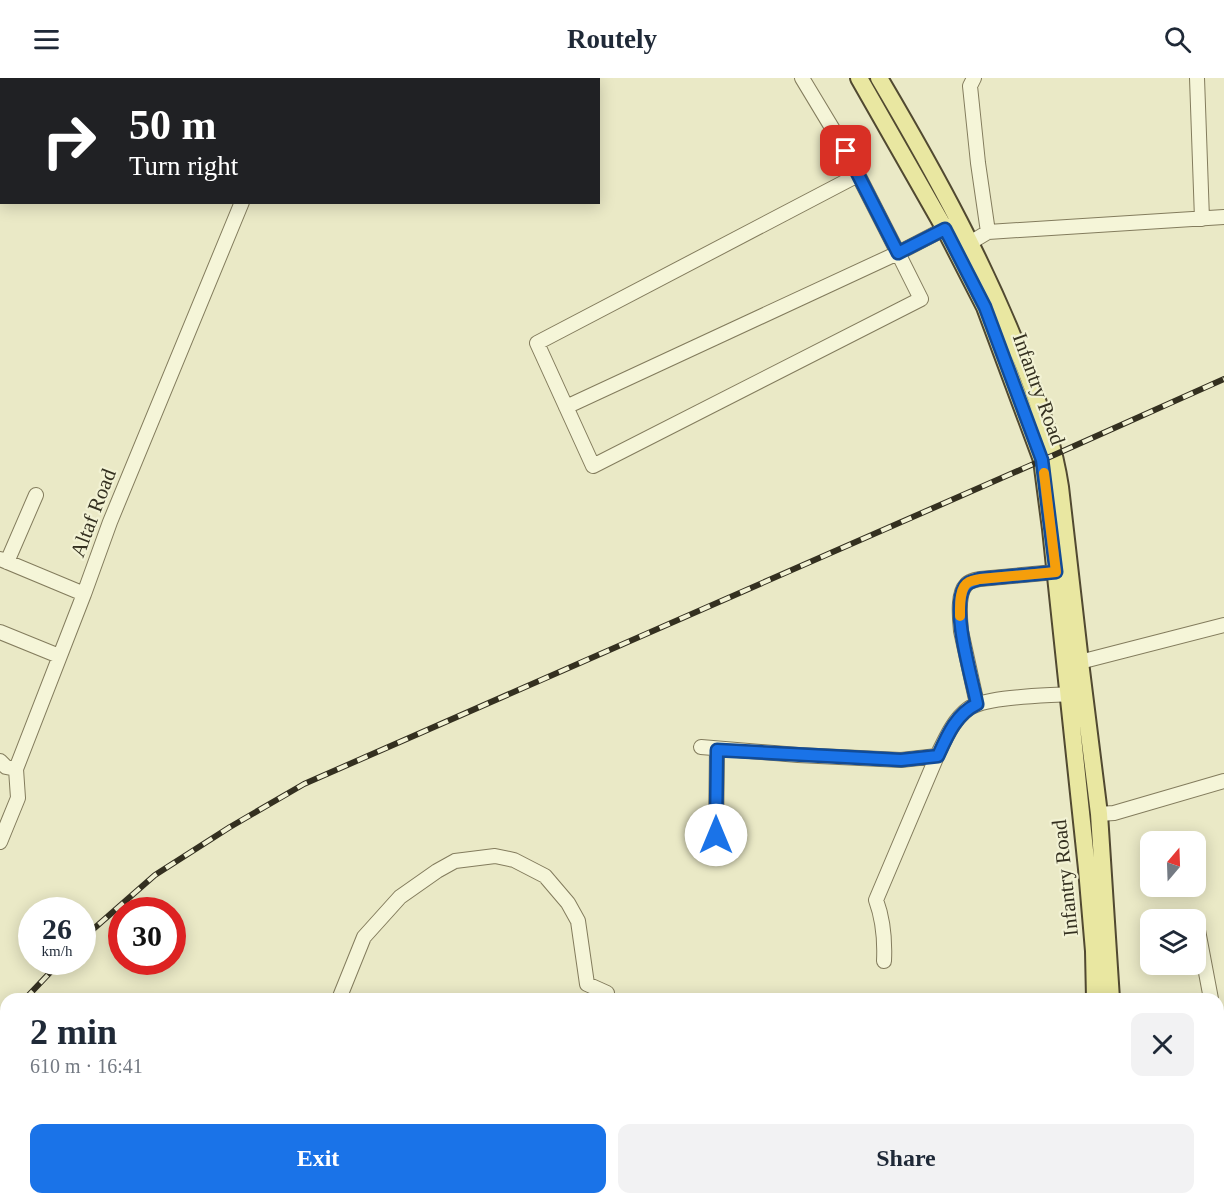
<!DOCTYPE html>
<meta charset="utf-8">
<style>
:root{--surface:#fff;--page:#f2f2f3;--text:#1f2937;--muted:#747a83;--accent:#1a73e8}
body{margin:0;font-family:"Times New Roman",serif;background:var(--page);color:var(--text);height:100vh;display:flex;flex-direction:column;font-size:22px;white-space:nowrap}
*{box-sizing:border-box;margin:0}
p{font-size:20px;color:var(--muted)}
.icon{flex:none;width:33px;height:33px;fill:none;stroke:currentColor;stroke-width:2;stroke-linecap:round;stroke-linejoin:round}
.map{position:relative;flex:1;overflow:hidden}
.details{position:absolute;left:0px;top:915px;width:1224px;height:212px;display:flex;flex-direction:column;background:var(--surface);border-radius:18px 18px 0 0;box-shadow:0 3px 15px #0003}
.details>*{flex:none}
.guide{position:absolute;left:0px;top:0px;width:600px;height:126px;box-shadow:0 3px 15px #0003;background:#202124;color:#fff;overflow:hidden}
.needle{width:39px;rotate:19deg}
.buttons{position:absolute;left:1140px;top:753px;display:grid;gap:12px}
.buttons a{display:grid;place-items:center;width:66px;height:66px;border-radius:12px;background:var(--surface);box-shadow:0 3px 15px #0003;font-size:30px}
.speed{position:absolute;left:18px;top:819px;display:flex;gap:12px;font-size:30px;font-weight:700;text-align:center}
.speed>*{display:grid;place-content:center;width:78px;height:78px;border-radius:50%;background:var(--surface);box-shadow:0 3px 15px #0003;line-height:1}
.speed small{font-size:15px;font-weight:400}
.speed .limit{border:9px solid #d22;background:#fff;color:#111}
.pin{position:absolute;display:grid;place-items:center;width:51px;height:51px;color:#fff;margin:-26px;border-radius:12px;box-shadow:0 3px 9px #0006}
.me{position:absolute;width:66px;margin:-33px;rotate:0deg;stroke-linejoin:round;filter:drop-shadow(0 0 4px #0008)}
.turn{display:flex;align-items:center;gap:21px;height:126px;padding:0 30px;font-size:27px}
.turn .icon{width:78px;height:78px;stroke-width:2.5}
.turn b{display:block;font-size:42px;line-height:51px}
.round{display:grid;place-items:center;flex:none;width:63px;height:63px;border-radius:12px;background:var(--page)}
.summary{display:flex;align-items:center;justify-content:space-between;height:102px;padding:0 30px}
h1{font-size:36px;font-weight:800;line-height:45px}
.cta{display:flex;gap:12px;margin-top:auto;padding:12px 30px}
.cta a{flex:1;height:69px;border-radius:12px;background:var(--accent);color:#fff;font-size:24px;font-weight:800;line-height:69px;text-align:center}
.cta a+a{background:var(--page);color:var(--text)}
header{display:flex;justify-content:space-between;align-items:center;height:78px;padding:0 30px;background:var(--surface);font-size:27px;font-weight:800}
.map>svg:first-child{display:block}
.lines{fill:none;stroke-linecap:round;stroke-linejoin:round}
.stream{stroke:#6e8a8b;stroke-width:4}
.minor-casing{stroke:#837c5d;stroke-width:16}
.major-casing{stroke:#514931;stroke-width:20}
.minor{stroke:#f5f5d8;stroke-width:14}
.major{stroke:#e9e7a1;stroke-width:16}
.rail-casing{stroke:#343020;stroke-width:6}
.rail{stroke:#f2f2d4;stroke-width:4;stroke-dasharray:11;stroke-linecap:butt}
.route-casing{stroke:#114b97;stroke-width:15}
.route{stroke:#1a73e8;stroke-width:10}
.slow{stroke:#f59e0b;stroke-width:10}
.labels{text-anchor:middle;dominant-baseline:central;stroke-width:4.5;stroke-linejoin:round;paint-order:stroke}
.street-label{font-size:21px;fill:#343020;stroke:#f2f2d4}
</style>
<header><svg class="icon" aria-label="menu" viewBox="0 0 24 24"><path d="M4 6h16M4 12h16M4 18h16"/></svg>Routely<svg class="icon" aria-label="search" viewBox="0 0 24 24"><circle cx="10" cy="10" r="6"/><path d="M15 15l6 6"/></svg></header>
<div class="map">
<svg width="1224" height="1126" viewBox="0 0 1224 1126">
<rect width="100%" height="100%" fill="#eae9c6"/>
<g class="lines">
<path class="stream" d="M123 2 126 0
M0 58 2 57"/>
<defs>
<path id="minor" d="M146 0 147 2
M802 0 846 73 898 175 952 147
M974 0 970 8 978 85 988 154
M1197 0 1202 141
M92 2 96 0
M294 2V0
M0 45 2 44
M963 169 988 154 1224 139
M566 329 898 175 921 221 593 388 537 265 858 97
M0 481 84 516
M7 484 36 417
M0 554 59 578
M1072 586 1224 547
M977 626 961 553C960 541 957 516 966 507 969 503 975 502 980 501L1055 494
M701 669 798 677 901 682 937 678C945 662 953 642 968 631 985 618 1046 618 1069 616
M0 683 6 689 16 691
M1099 736 1114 735 1224 703
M716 757 717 671
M0 764 18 720 16 691 84 516 110 444 242 124
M1197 847 1211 921
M884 883C885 862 883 841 876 822L937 678
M339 921 364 859 400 819 437 793 455 783 495 778 514 782 545 798 568 825 578 843 587 906 607 915 605 921
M1218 969 1224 971
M1053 1120 1068 1126
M982 1126 984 1120"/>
<path id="major" d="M859 0 945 151 985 229 1042 382 1051 451 1087 791 1094 873 1095 921
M879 0C935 95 988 191 1027 295 1041 332 1054 369 1060 409L1080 584 1099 736 1111 921
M1077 1126 1078 1120
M1092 1126 1093 1120"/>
</defs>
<use href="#minor" class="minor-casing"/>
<use href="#major" class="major-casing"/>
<use href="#minor" class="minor"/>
<use href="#major" class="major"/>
<defs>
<path id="rail" d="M82 861 155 797 230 749 304 706 1054 377 1224 301
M25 921 60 884
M0 951 6 943"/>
</defs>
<use href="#rail" class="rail-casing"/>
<use href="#rail" class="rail"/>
</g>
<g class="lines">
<defs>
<path id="route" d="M716 757 717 672 901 682 938 678C947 658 956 636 977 626 972 600 951 532 964 510 967 504 973 503 980 501L1056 494 1042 382 985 229 945 151 898 175 846 73"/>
</defs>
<use href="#route" class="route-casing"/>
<use href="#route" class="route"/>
<path class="slow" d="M960 538C960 528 959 509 969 504 973 502 976 502 980 501L1056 494 1044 395"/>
</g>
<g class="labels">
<g class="street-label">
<text transform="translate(1039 311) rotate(70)">Infantry Road</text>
<text transform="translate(93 435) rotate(-69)">Altaf Road</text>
<text transform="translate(1065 800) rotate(-96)">Infantry Road</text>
</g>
</g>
</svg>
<div class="buttons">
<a><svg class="needle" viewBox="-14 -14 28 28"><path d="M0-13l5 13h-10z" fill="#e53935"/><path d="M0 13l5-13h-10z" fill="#747a83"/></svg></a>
<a><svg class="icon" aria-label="layers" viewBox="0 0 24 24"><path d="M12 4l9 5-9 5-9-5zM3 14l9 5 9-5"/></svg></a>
</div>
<div class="speed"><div>26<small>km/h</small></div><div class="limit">30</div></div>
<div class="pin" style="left:846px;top:73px;background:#d93025"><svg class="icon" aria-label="arrive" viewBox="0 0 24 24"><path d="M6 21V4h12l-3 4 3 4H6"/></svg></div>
<svg class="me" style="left:716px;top:757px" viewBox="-20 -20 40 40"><circle r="19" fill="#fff"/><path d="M0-13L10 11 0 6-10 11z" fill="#1a73e8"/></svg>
<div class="guide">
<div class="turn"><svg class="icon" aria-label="right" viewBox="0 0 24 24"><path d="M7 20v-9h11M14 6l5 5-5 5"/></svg><div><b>50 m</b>Turn right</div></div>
</div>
<section class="details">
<div class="summary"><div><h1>2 min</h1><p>610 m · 16:41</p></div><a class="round"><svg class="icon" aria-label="close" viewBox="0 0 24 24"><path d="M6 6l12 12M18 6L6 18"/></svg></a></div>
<div class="cta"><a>Exit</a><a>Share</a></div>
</section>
</div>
